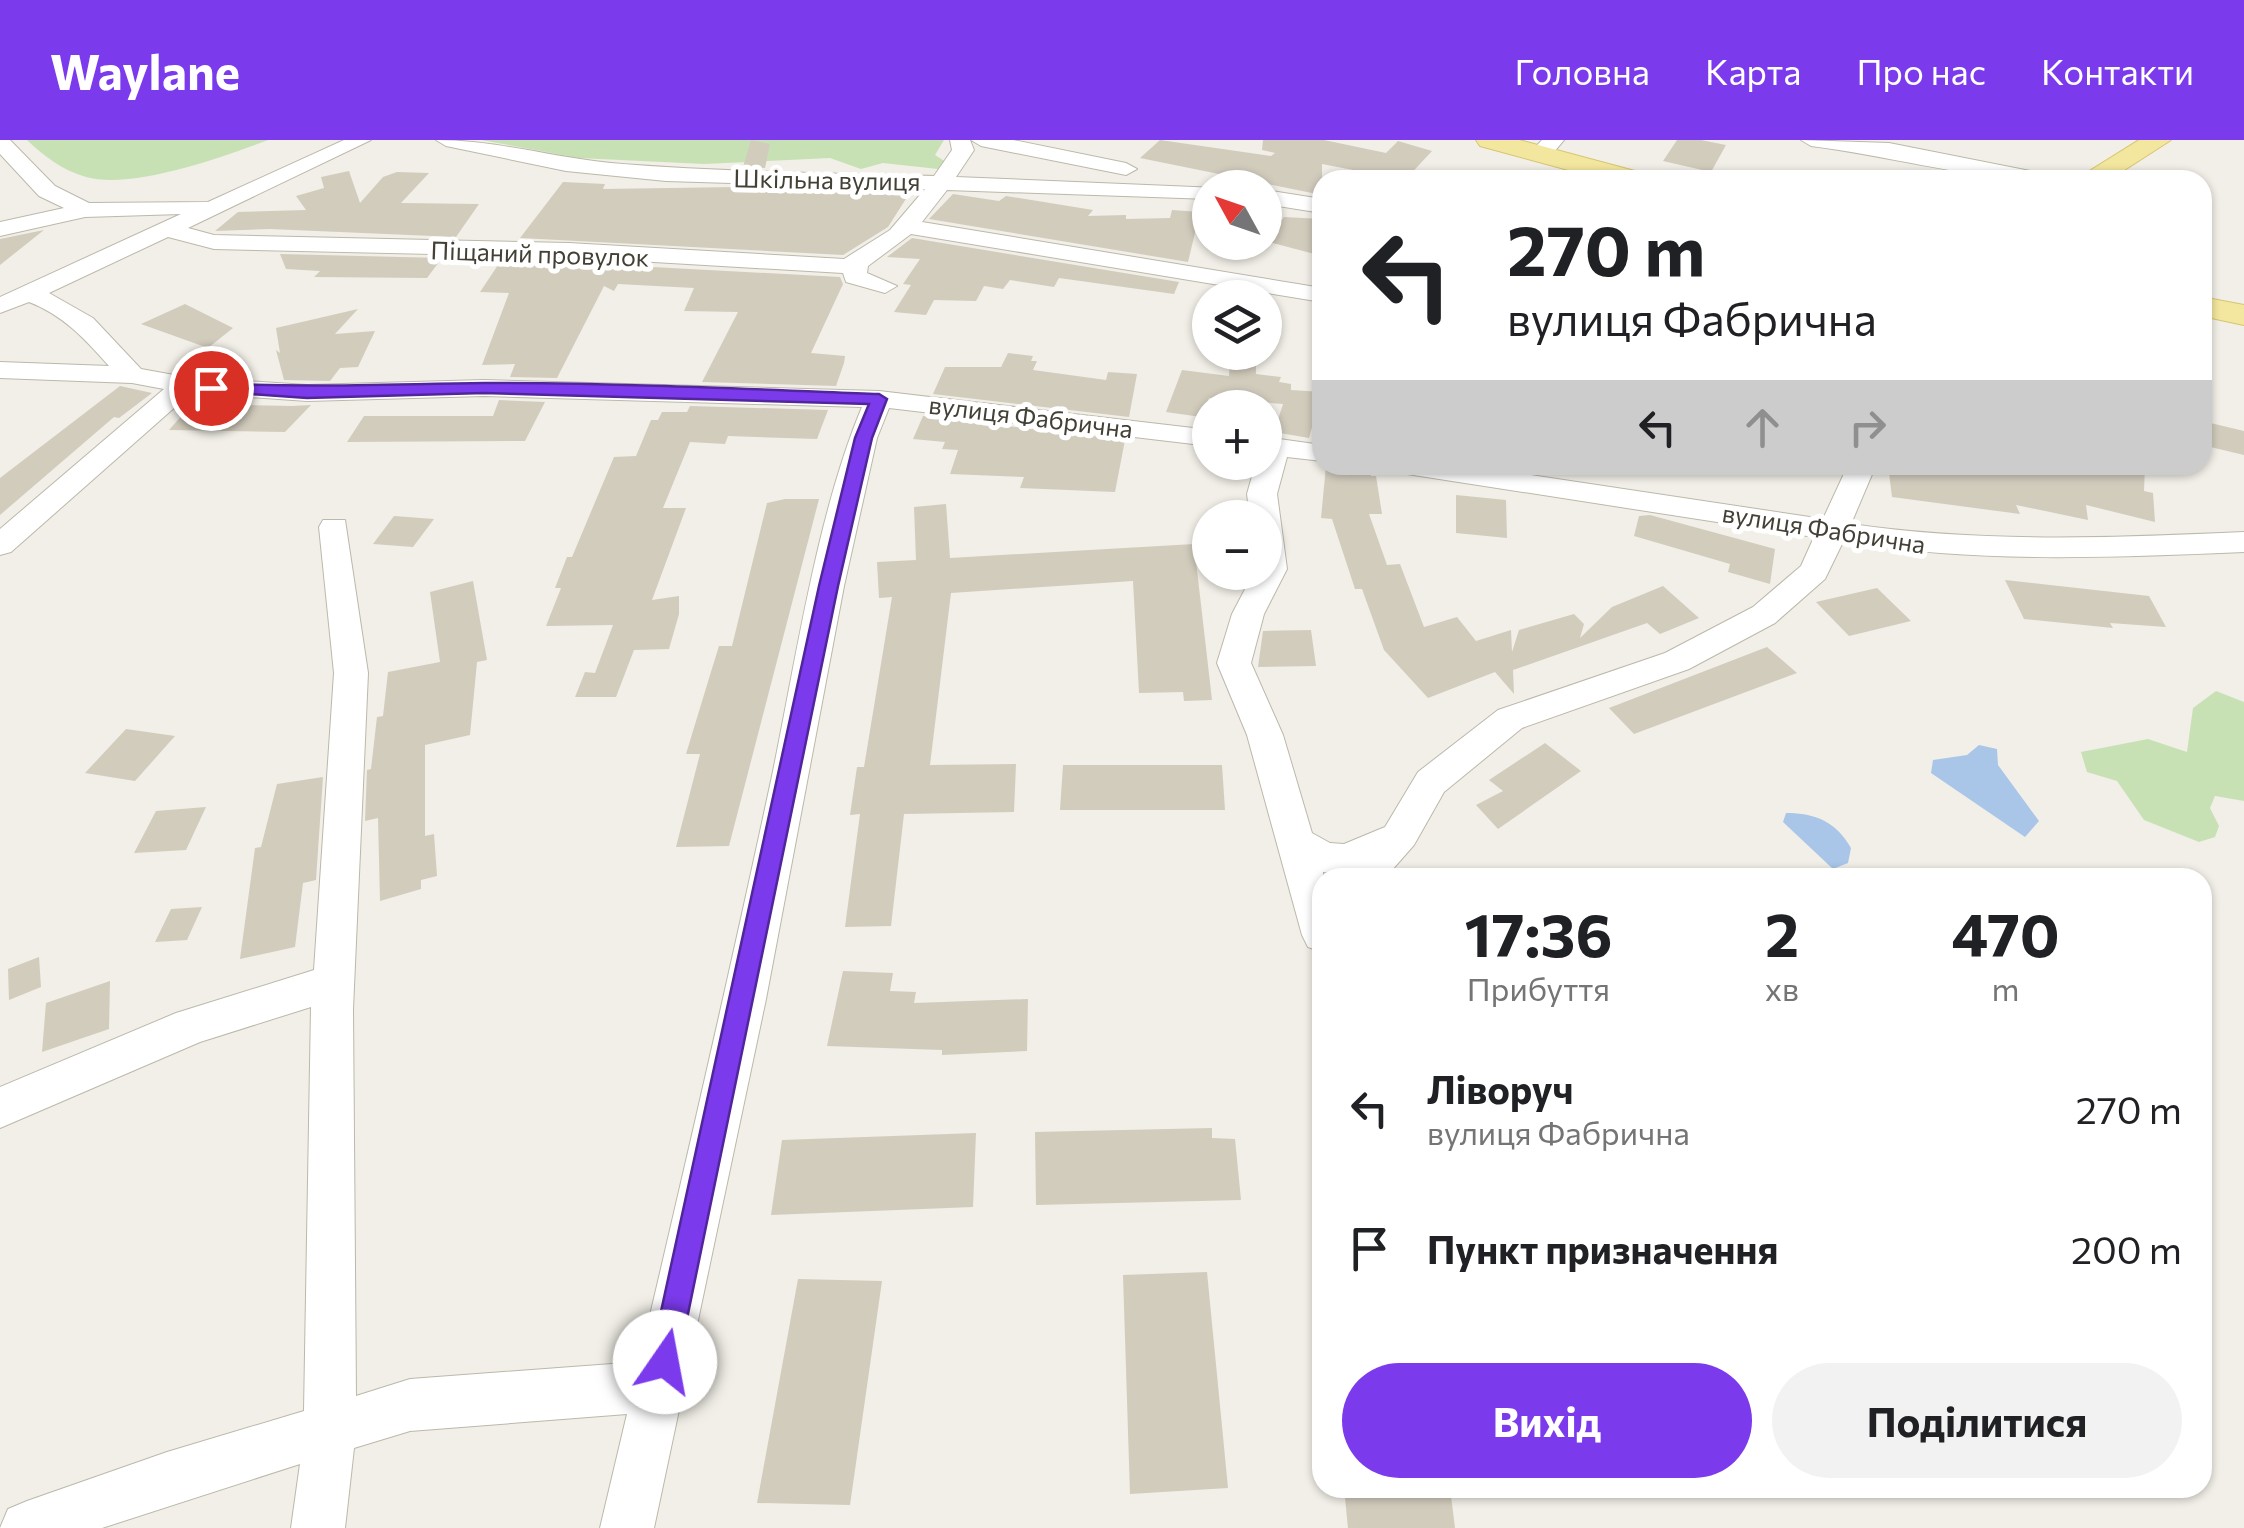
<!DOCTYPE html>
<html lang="uk">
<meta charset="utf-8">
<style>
:root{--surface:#fff;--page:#f2f2f2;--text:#202124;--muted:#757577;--accent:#7c3aed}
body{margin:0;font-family:Commissioner,sans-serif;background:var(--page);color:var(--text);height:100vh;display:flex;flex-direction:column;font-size:38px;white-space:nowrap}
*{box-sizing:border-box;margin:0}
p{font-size:32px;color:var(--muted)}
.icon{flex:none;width:55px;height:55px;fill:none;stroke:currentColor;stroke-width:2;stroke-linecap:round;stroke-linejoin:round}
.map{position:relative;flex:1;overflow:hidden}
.panel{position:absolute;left:1312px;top:728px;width:900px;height:630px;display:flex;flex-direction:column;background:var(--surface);border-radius:30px;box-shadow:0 2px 8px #0004}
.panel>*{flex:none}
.guide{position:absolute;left:1312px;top:30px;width:900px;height:305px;border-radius:30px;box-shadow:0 2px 8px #0004;background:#fff;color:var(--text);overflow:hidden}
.needle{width:65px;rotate:310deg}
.fabs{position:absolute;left:1192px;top:30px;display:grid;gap:20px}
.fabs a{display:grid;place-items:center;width:90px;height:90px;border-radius:50%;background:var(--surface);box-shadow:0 2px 8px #0004;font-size:50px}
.pin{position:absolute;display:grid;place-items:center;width:85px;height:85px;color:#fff;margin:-42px;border:5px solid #fff;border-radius:50%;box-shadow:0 2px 10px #0007}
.me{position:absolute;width:110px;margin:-55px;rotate:12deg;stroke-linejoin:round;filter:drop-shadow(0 0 8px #0008)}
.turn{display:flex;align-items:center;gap:35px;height:210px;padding:0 30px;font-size:45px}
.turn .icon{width:130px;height:130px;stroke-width:2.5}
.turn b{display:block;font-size:70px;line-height:85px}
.lanes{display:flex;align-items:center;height:95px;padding:0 30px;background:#0003;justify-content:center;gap:50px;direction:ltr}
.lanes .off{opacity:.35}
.eta{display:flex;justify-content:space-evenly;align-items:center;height:170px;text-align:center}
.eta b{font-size:60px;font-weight:700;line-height:70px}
.cta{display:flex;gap:20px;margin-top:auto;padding:20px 30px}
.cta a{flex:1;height:115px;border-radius:60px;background:var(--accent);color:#fff;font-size:40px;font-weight:700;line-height:115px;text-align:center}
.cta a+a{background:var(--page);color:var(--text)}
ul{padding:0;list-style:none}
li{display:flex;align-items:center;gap:30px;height:140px;padding:0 30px}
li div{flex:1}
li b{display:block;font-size:38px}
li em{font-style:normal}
header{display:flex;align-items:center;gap:60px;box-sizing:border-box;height:140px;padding:0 50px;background:var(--accent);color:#fff}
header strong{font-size:48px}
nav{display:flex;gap:55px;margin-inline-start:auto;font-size:35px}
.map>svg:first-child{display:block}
.green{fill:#c7e1b4}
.water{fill:#a9c6e8}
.building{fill:#d2ccbd}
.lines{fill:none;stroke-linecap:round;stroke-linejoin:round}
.minor-casing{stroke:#bcb8aa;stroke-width:2}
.major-casing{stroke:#d6c570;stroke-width:2}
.minor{fill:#fff;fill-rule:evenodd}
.major{fill:#f3e69e;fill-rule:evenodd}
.route{fill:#7c3aed;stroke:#51269a;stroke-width:2.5}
.labels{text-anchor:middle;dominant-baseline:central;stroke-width:10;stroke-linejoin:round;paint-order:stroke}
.far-street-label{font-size:25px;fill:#434036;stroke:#fff}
</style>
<header>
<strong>Waylane</strong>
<nav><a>Головна</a><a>Карта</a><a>Про нас</a><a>Контакти</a></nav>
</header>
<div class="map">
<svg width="2244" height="1388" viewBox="0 0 2244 1388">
<rect width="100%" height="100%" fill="#f1efe7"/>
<path class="green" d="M27 0H268C223 17 132 50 86 37 62 30 45 17 27 0Z
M481 0H944L935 15 946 22 938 29 883 23 861 29 830 18 704 24 579 18Z
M2216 551 2244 562V661L2215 656 2210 668 2219 686 2215 697 2199 702 2144 680 2117 641 2087 632 2081 612 2148 599 2187 612 2193 568Z"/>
<path class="water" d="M1979 605 1997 609 1998 625 2039 681 2025 697 1931 633 1933 620 1967 615Z
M1786 673C1816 673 1836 682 1851 708L1848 723 1833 729 1783 682Z"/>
<path class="building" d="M751 0 770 4 765 28 743 27Z
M1160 0 1271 16 1275 13 1262 10 1263 0H1324L1386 13 1398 1 1432 11 1405 40 1322 24V55L1140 18Z
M1677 0H1701L1726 5 1711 32 1663 21Z
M349 31 360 63 383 37 397 32 429 33 401 63 479 64 456 97 270 89 215 91 238 72 306 70 296 56 324 48 321 37Z
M563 42 605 44 603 49 737 47 909 54 888 87 843 115 520 98Z
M953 54 999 61 1006 56 1093 70 1088 76 1126 75V79L1170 78 1172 70 1200 72 1188 122 929 79Z
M1284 77 1322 79V116L1265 101Z
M44 90 0 125V99Z
M912 98 1179 142 1174 154 1059 138 1054 147 1010 140 1003 149 984 146 976 161 934 160 926 175 894 172 911 145 903 144 920 119 887 117Z
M280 114 442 118 427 138 314 137 320 131 286 129Z
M502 119 840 137 843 144 811 213 845 216 844 223 836 246 702 242 738 172 684 171 694 148 618 144 614 151 604 146 557 238 510 237 515 224 482 225 509 153 480 152Z
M185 164 233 188 208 208 141 184Z
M358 169 335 194 375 191 358 227 340 228 330 241 284 240 276 210 280 213 276 188Z
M1230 212H1256V234L1281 237 1279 242 1291 244V250L1322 252 1309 298 1274 292 1283 264 1209 258 1201 277 1166 272 1182 230 1229 236Z
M1008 213 1033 216 1031 221H1037L1033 230 1106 240 1108 232 1137 234 1129 277 933 254 945 227H1001Z
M120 246 152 253 119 278 114 277 0 375V338Z
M499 260 545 262 525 301 347 302 364 276H493Z
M192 264 292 266 311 265 285 292 169 290Z
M690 266 828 270 817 299 728 296 725 304 690 302 663 368H686L652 460 679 456V474L669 509 634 510 616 557H575L585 532 595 533 613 485 546 486 561 448H555L567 417H572L614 317 636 316 651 280H658L662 272H687Z
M923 276 1125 300 1115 352 1020 348 1024 337 950 334 958 310 942 309 945 302 913 299Z
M2202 281 2244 291V315L2202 305Z
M1888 325H2145L2144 351 2153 353 2155 382 2086 365 2088 380 2016 365 2020 374 1892 357Z
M1326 326 1371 331V336H1376L1382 374H1369L1387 425 1400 424 1424 487 1457 477 1476 501 1511 490 1512 512 1519 490 1574 474 1584 484 1580 498 1612 467 1663 446 1699 478 1660 494 1647 483 1513 530 1514 554 1495 532 1428 558 1384 510 1362 449H1355L1332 379 1321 378Z
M1456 355 1506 360 1507 398 1456 393Z
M785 359H819L729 706 676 707 700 614H686L710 535 719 506H732L767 363Z
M946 364 950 418 1194 404 1212 560 1184 561 1183 552 1139 553 1133 441 951 453 930 625 1016 624 1014 672 904 674 891 786 845 787 860 674 850 675 857 627H864L892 457 879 458 877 422 916 420 914 367Z
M1650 375 1775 409 1770 444 1728 432 1730 424 1634 396 1639 376Z
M394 376 434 379 413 407 373 404Z
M2005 440 2149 456 2166 487 2110 483 2113 488 2024 479Z
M473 441 487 520 477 522 470 595 425 605V696L434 694 437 736 421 740V749L380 761 378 678 365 681 367 630 371 629 377 577 383 576 388 532 440 522 430 452Z
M1877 448 1911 481 1849 496 1816 462Z
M1311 490 1316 526 1258 527 1263 491Z
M1767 507 1797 533 1634 594 1609 568Z
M126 589 175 596 135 641 85 633Z
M1545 603 1581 631 1498 689 1476 665 1503 651 1489 640Z
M1063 625H1222L1225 670H1060Z
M323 637 316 740 303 743 295 807 240 819 255 708 261 707 277 644Z
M206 667 186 710 134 713 156 671Z
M202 767 187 800 155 802 171 769Z
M39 817 41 847 9 860 8 829Z
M843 831 893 833 890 851 916 852 914 863 1028 859 1027 911 942 915V910L827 906Z
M110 841 109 889 42 912 46 863Z
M1212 988V998L1235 999 1241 1060 1036 1065 1035 992Z
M976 993 973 1067 771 1075 782 1000Z
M1207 1132 1228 1348 1130 1354 1123 1135Z
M798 1139 882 1141 850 1365 757 1363Z
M1344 1348H1450L1455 1388H1348Z"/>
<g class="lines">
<defs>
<path id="minor" d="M0 0H10L55 46 89 63 208 62 344 0H371L188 88 214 95 569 103 844 119 890 90 925 49 666 41 566 31 446 6 436 0C495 0 552 17 611 23 718 32 827 33 934 36L952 10 950 0H970L974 10 956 37 1218 48H1210V59L947 50 922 82 1322 148V162L911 94 868 126 867 133 897 146 885 153 846 142 843 133 569 117 214 109 168 97 49 153 93 178 141 229 185 237 307 245 484 240 879 251 1210 290V306L889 268 877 298 844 446 766 859 654 1388H600L627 1274 410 1291 354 1308 345 1388H291L300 1324 102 1388H0L8 1369 27 1361 167 1312 304 1271 311 867 200 902 0 988V947L176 873 314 830 334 533 319 387 323 380H345L368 533 353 869 356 1256 410 1239 639 1222C685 1027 730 832 772 636 796 520 817 374 862 267L484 256 307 261 191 253 11 412 0 415V389L164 249 132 243 0 238V222L109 226C85 199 63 175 29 162L0 173V157L181 74 85 77 0 96V82L64 68 39 56 0 14Z
M971 0H1013L1126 23 1137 29 1126 35 981 6Z
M1542 0H1564L1548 19H1532L1529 14Z
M1801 0 1889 3 2040 33 2051 40C1971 40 1891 16 1811 6Z
M1265 50 1322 59V73L1265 64Z
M1265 297 1322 305V321L1287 317 1277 354 1287 429 1264 474 1251 523 1283 595 1312 693 1330 703 1344 704 1385 687 1418 632 1498 570 1665 513 1753 467 1801 426 1814 397 1407 334 1393 325H1464L1823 379 1848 325H1876L1851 384C1982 403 2111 398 2244 392V412C2105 418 1981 423 1843 402L1825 439 1775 483 1689 529 1522 588 1444 652 1414 705 1385 738H1342L1344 734 1323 732 1322 812 1308 807 1302 795 1247 595 1217 523 1232 474 1254 432H1265V378H1250L1247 354 1256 322H1265Z"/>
<path id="major" d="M1476 0H1519L1646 34 1650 40H1605L1480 6Z
M2139 0H2171L2109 40H2075Z
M2202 157 2244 165V185L2202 176Z"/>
</defs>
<use href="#minor" class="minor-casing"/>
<use href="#major" class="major-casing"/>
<use href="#minor" class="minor"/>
<use href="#major" class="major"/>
</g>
<path class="route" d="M211 243C303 248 393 244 484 243 616 243 748 249 879 254L887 259 872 298 838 446 676 1232 665 1237 655 1232 650 1222 819 446 855 298 869 264 484 253 307 258 205 251 203 248Z"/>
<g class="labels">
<g class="far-street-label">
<text transform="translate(827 39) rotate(1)">Шкільна вулиця</text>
<text transform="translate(540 113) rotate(2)">Піщаний провулок</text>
<text transform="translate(1031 276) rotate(7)">вулиця Фабрична</text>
<text transform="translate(1824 388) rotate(9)">вулиця Фабрична</text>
</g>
</g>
</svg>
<div class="fabs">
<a><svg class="needle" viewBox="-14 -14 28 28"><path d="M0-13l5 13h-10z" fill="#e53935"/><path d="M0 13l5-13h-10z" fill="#757577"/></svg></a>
<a><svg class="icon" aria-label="layers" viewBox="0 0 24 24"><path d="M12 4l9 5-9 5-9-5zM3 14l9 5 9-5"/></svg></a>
<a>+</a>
<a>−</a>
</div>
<div class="pin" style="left:211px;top:248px;background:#d93025"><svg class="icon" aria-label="arrive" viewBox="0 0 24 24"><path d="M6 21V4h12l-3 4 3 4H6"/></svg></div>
<svg class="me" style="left:665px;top:1222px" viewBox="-20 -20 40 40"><circle r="19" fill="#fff"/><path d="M0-13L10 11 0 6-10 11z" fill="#7c3aed"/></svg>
<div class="guide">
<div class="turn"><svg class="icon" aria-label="left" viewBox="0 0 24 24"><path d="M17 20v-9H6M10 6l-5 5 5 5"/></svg><div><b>270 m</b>вулиця Фабрична</div></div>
<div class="lanes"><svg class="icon" aria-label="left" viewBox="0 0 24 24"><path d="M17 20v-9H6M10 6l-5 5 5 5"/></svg><svg class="icon off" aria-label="ahead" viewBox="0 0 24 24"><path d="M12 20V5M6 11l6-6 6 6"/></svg><svg class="icon off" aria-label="right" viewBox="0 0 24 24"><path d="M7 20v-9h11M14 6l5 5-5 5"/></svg></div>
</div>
<section class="panel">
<div class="eta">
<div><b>17:36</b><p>Прибуття</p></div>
<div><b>2</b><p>хв</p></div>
<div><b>470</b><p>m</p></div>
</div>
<ul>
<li><svg class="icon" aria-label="left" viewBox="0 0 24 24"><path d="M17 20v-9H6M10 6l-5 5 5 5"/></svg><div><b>Ліворуч</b><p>вулиця Фабрична</p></div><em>270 m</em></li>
<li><svg class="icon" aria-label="arrive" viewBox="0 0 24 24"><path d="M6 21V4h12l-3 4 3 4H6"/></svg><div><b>Пункт призначення</b></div><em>200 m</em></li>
</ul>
<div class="cta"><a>Вихід</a><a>Поділитися</a></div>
</section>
</div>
